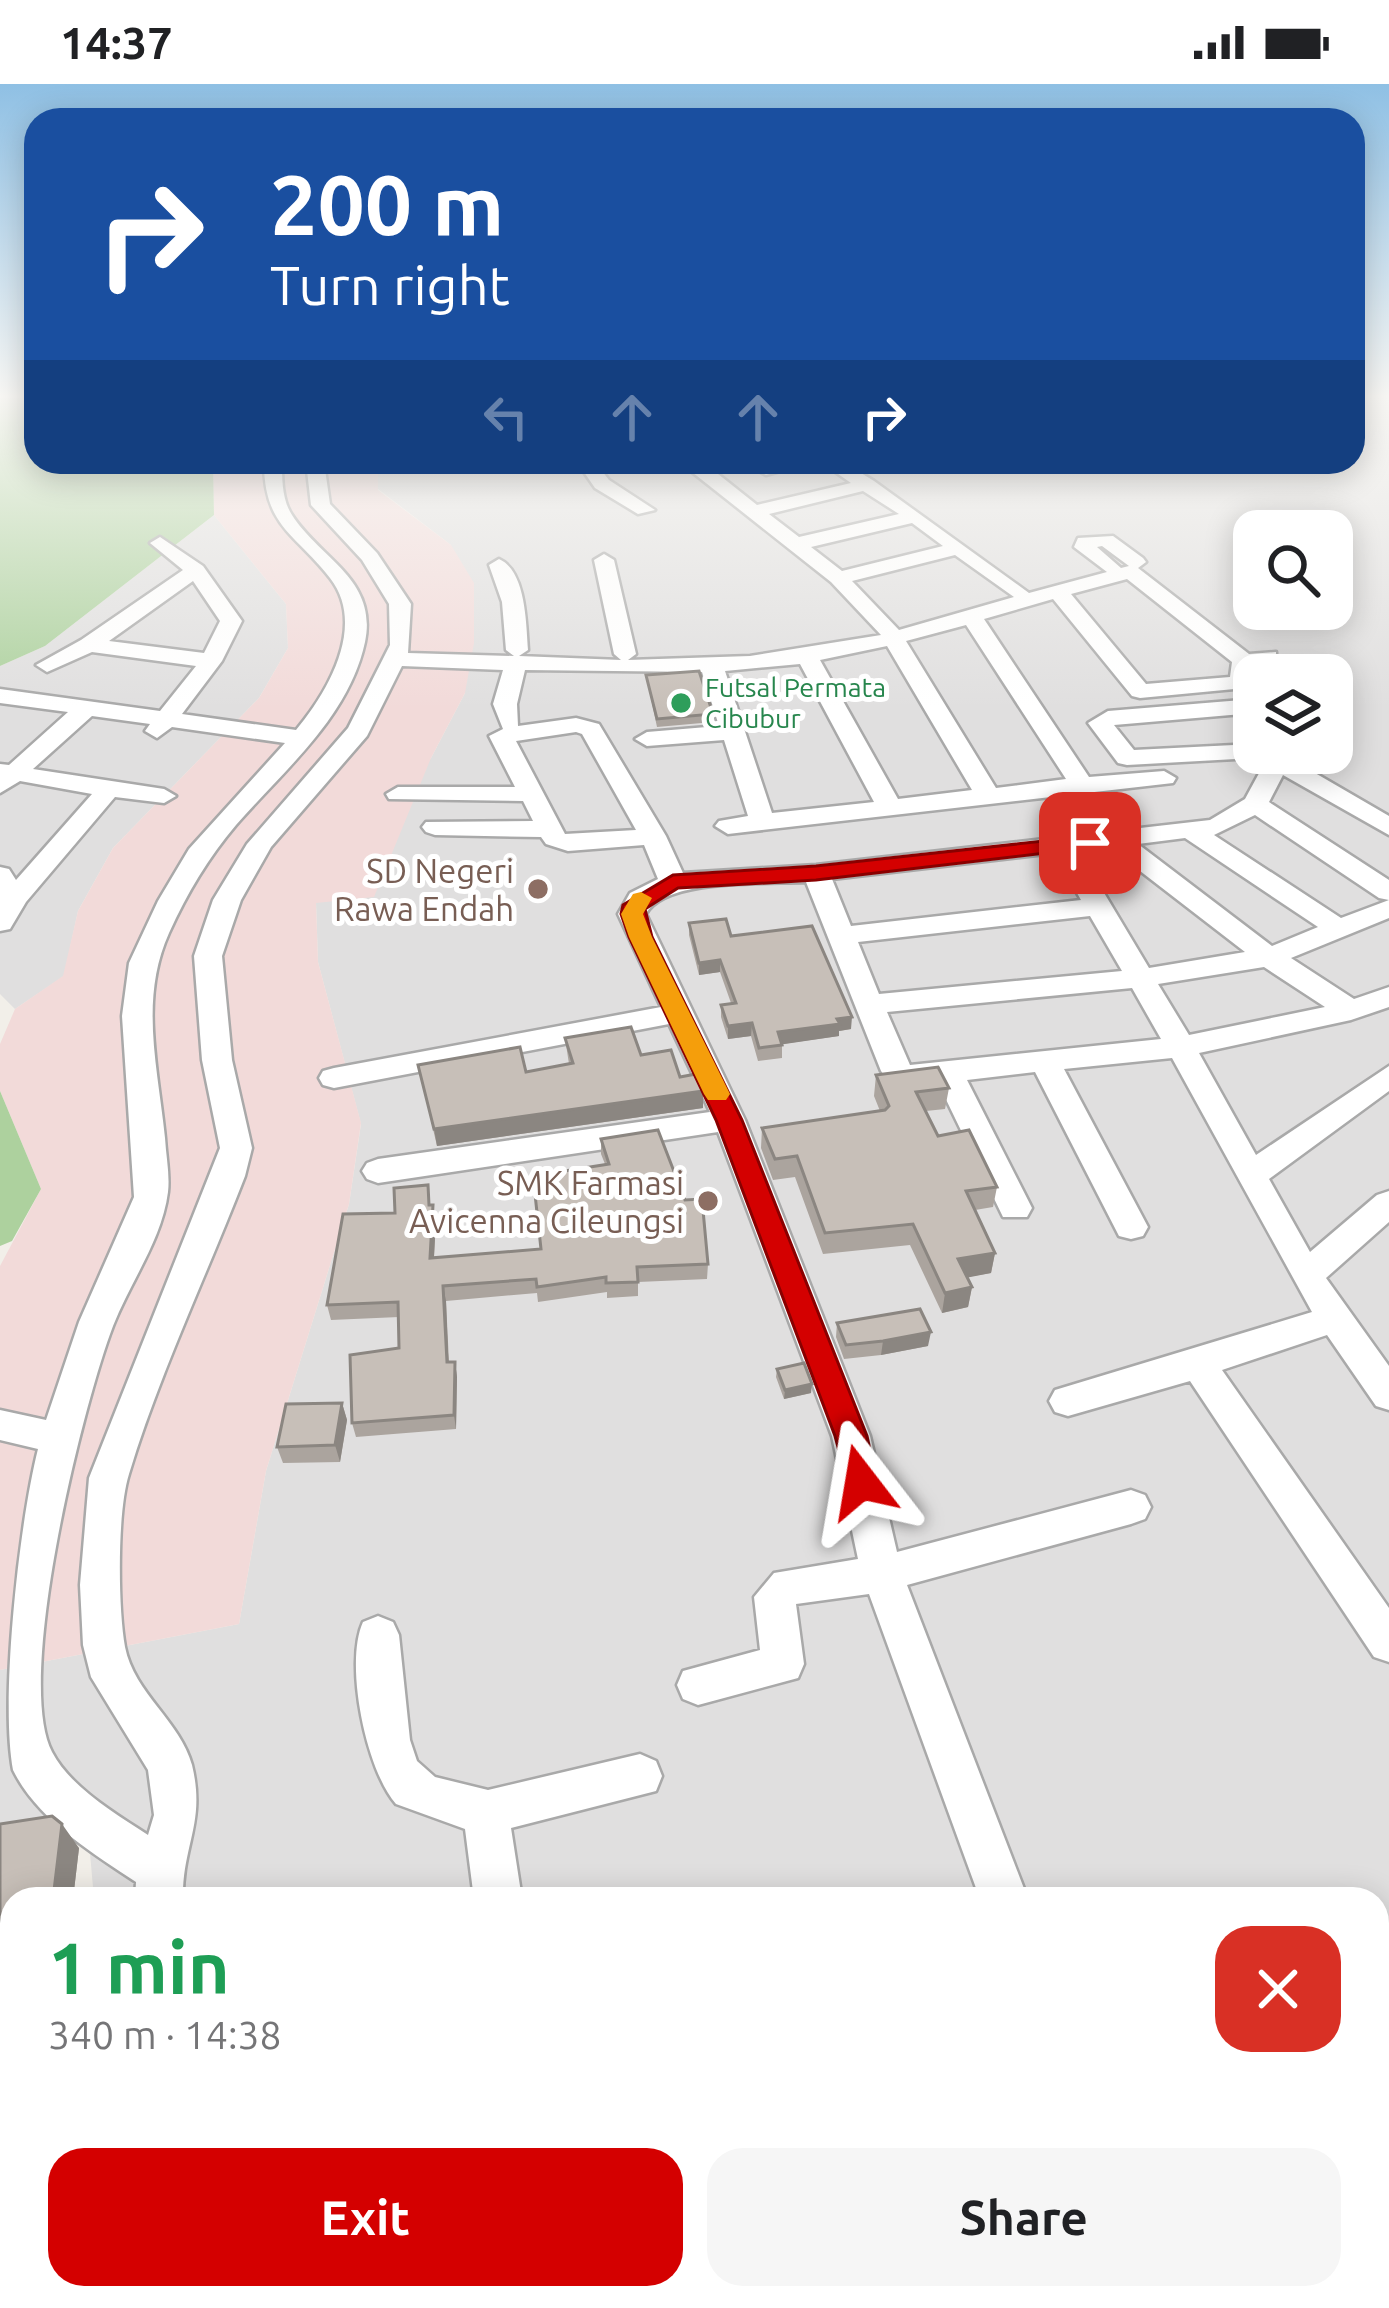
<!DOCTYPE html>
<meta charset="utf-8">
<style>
:root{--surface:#fff;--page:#f6f6f6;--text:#202124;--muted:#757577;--accent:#d40000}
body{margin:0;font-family:Ubuntu,sans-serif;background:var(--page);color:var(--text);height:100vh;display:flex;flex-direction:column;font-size:45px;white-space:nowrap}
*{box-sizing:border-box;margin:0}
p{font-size:39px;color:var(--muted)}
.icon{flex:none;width:66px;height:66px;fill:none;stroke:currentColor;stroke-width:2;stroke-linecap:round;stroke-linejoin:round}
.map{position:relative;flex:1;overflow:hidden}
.panel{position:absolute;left:0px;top:1803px;width:1389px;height:423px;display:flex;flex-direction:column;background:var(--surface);border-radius:36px 36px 0 0;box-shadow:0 6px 30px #0003}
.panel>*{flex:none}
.top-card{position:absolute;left:24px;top:24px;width:1341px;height:366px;border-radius:36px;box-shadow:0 6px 30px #0003;background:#1a4fa0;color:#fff;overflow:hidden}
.controls{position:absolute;left:1233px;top:426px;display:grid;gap:24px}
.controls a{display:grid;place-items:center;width:120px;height:120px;border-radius:24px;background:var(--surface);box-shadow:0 6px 30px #0003;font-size:60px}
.pin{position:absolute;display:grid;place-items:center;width:102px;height:102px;color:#fff;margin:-51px;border-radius:24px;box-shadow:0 6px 18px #0006}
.me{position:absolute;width:132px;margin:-66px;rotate:346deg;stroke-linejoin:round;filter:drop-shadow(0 0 9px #0008)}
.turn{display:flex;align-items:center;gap:42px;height:252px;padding:0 48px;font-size:54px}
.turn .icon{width:156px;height:156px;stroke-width:2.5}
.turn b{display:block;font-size:84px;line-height:102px}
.lanes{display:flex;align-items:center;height:114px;padding:0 48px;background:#0003;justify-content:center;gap:60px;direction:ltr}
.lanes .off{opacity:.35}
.round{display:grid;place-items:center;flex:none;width:126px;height:126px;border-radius:36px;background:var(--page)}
.head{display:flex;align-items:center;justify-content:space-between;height:204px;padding:0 48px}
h1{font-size:72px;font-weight:600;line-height:90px;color:#1e9e55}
.cta{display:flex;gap:24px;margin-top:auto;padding:24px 48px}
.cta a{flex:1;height:138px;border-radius:36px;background:var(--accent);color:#fff;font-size:48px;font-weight:600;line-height:138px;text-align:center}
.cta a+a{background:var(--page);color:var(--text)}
.status{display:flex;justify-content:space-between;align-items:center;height:84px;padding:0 60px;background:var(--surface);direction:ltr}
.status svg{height:33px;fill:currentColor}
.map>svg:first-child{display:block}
.residential{fill:#e0dfdf;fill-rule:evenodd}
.commercial{fill:#f2dad9}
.forest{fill:#add19e}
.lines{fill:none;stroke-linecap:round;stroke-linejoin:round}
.street-casing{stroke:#a9a9a9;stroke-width:5}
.primary-casing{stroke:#a06b00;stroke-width:4}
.street{fill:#fff;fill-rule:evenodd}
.primary{fill:#fcd6a4;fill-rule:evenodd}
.wall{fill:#aba49e}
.shaded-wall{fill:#8b8681}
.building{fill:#c7bfb8;stroke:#8b8681;stroke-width:3}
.route{fill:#d40000;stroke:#8a0000;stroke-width:3}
.slow{fill:#f59e0b}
.leisure-dot{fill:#2e9e5b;stroke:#fff;stroke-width:4.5}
.education-dot{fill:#8d6e63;stroke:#fff;stroke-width:4.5}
.labels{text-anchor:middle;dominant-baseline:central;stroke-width:10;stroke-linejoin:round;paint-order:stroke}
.far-leisure-label{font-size:27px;fill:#27864d;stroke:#fff;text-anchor:start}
.education-label{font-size:33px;fill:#785e54;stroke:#fff;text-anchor:end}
</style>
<div class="status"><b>14:37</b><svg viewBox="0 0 49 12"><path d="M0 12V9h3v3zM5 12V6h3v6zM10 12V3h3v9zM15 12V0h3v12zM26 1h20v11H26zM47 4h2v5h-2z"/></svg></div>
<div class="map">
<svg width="1389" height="2224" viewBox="0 0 1389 2224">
<rect width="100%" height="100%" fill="#f2efe9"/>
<path class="residential" d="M1353 314H1389V2224H80L79 2214H1377V1815H94L88 1746 0 1759V1586L239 1540 266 1387 349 1120 361 1040 318 878 316 818 431 674 465 609 451 461 378 405V378H1353ZM1254 447H1332V525H1254ZM1254 591H1332V669H1254Z
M214 431 286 520 288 564 259 614 113 764 78 827 64 892 15 925 0 910V582L45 562Z"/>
<path class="commercial" d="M213 378H378V406L451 461 474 499V559L465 609 431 674 374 813 316 819 318 878 361 1039 349 1120 266 1387 239 1540 0 1586V1182L41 1105 0 1007V960L15 925 63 892 78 827 113 764 259 614 288 564 286 520 214 431Z"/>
<path class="forest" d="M0 314H36V378H213L214 431 45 562 0 582Z
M0 1007 41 1105 12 1157 0 1162Z"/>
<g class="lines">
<defs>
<path id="street" d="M264 378H282C282 395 282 416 292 431 320 475 378 495 365 558 349 633 284 686 236 741 208 774 187 809 169 849 139 915 158 984 165 1054 166 1072 170 1091 168 1108 162 1156 130 1198 113 1242 83 1320 14 1596 52 1668 70 1703 116 1730 148 1751L154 1731 148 1686 91 1593 83 1561 80 1501 89 1394 220 1064 202 976 194 872 213 816 247 760 348 644 390 561 389 520 362 476 311 421 306 378H324L330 420 377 469 411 520 408 569 514 572 506 566 502 518 489 481 499 475C526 487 526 539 528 566L519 572 621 576 614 570 594 476 604 470 614 476 636 570 628 576 750 572 881 551 831 498 692 388V380L731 378 713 386 757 421 851 399 821 378H843L874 397 1029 509 1107 488 1074 463 1078 454 1113 452 1143 474 1146 478 1138 484 1249 570 1276 568V578L1252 582 1253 596 1245 604 1140 614 1132 612 1053 515 984 535 1089 693 1164 687 1176 694 1173 699 728 750 715 742 719 737 748 732 724 656 647 662 635 655 647 648 719 642 702 588 525 586 517 620 518 642 576 634 599 640 666 752 683 789 816 781 1210 736 1245 715 1270 669H1294L1291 675 1389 732V751L1283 691 1269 718 1389 796V834L1291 874 1354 915 1389 903V923L1351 936 1199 969 1256 1071 1389 982V1007L1269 1095 1310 1168 1377 1111 1389 1107V1138L1326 1194 1389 1282V1326L1376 1322 1327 1251 1222 1286 1389 1524V1578L1374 1573 1190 1297 1068 1332 1055 1328 1049 1317 1055 1306 1312 1228 1172 974 1064 985 1148 1143 1143 1152 1131 1155 1119 1152 1035 988 967 996 1032 1124 1027 1133H1003L938 999C917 1001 894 1007 881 987L806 798C767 800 665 794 646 830L745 1036 870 1352 897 1468 1131 1406 1145 1411 1151 1423 1145 1435 1131 1440 907 1501 1028 1815H980L869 1510 796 1520 804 1580 798 1594 698 1621 683 1615 677 1601 683 1587 760 1566 754 1513 774 1489 858 1475 832 1352 718 1048 378 1099 367 1095 362 1087 367 1079 378 1075 710 1028 669 940 334 1004 323 1001 319 994 323 987 334 984 661 923 618 830 630 809 658 795 644 761 568 767 546 760 541 753 435 751 426 748 422 743 426 738 533 737 523 717 389 715 386 710 398 703H515L489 652 503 645 493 620 503 586 402 582 367 652 271 763 241 816 222 872 232 976 252 1064 245 1092C208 1188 158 1293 129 1390 117 1428 118 1523 125 1563 134 1609 180 1637 192 1681 206 1739 182 1761 183 1815H135L136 1798C92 1769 37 1735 13 1686 0 1616 19 1440 38 1365L0 1356V1326L46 1336 79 1238 134 1113 122 932 129 879 158 817 189 765 285 659 172 643 157 654 145 647 150 640 92 632 33 685 164 705 176 712 164 719 115 713 26 818 10 845 0 847V783L9 785 16 796 92 710 20 697 0 709V680L9 681 68 628 0 619V605L160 627 196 582 92 568 47 588 36 581 81 556 183 486 150 459 160 453 203 482 242 537 222 577 182 630 296 646C328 608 367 541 330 494 295 449 264 443 264 378ZM863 407 899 430 799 453 769 430ZM912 439 943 462 842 487 811 463ZM1102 462 1129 482 1121 484 1097 463ZM955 471 1014 513 899 546 852 497ZM1127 495 1232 578 1230 593 1146 600 1071 510ZM193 497 220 537 204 569 109 557ZM966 541 1066 695 996 704 906 557ZM887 562 972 706 898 715 820 576ZM800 580 874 718 772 729 725 587ZM576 648 582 650 636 746 565 750 516 657ZM1255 731 1379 814 1389 816 1341 834 1214 751ZM1185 754 1318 843 1272 862 1138 760ZM1109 763 1245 868 1149 884 1079 767ZM1054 769 1081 816 851 842 832 795ZM1090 832 1122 887 879 910 858 858ZM1264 883 1325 923 1189 951 1158 900ZM1132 904 1161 955 910 981 887 928Z
M526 378 498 384 489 379 490 378Z
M577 378H595L609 396 655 426 638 430 595 404Z
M743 378H812L766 391Z
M1254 615V629L1114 641 1134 666 1254 660V669H1265L1254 674 1127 681 1118 679 1088 639 1108 627Z
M378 1532 393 1538 399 1551 410 1656 417 1677 435 1693 488 1706 640 1670 656 1677 662 1692 656 1707 511 1744 522 1815H474L465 1745 396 1720C366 1686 344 1579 363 1538Z
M129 2214H185V2224H129Z
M530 2214H586L588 2224H532Z
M1294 2214H1350L1353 2224H1297Z"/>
<path id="primary" d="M1389 2079V2167L1377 2171V2083Z
M1015 2214H1135L1131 2224H1011Z"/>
</defs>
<use href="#street" class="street-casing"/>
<use href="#primary" class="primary-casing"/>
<use href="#street" class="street"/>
<use href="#primary" class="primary"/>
</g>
<path class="wall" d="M646 591 713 630V638L657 643Z
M689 839 731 852 851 945 839 947V952L782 960V974L758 977 751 952 728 955 721 933V921L731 919 720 888 699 891 689 851Z
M565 954 641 971 680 993 703 1024 437 1062 418 981 526 988 569 980Z
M876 991 949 1004 945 1025 926 1027 938 1052 997 1103 993 1123 975 1126 995 1169 991 1189 967 1193 972 1203 968 1223 942 1229 910 1161 823 1170 795 1093 773 1096 761 1064 762 1044 880 1027 874 1012Z
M601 1055 708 1180 707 1195 638 1198V1212L607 1214V1208L538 1218 537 1209 446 1217 449 1278H455L457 1293 456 1345 356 1353 352 1339 399 1264V1233L331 1236 327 1221 395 1129 431 1121 436 1136 434 1174 541 1165 605 1080 601 1070Z
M837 1239 928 1262 881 1271 844 1275 836 1253Z
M777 1285 811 1309 784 1315 776 1293Z
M342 1319 347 1336 340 1378 283 1379 277 1363Z
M0 1740 79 1764 73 1815H12V2214H18L0 2219Z"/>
<path class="shaded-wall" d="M720 876V888L699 891V879Z
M852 933 851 945 839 947V952L778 961V948Z
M752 939 751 952 728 955V942Z
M703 1007V1024L437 1062 434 1045Z
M433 1121 436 1136 433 1189 430 1174Z
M995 1169 991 1189 955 1196 958 1175Z
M443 1202 446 1217 449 1293 447 1278Z
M972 1203 968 1223 942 1229 945 1209Z
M931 1248 928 1262 881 1271 883 1257Z
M455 1278 457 1293 456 1345 454 1331Z
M812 1300 811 1309 784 1315 785 1306Z
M342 1319 347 1336 340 1378 335 1361Z
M62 1740 79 1764 73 1815H53Z
M1 2046 12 2055V2214H18L0 2219Z"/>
<path class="building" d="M699 587 713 630 657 635 646 591Z
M726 835 731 852 812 842 852 933 837 935 840 940 778 948 782 961 759 964 752 939 728 942 721 921 736 919 720 876 699 879 689 839Z
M631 943 641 971 671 966 680 993 696 990 703 1007 434 1045 418 981 520 963 526 988 573 979 565 954Z
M938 983 949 1004 916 1008 938 1052 969 1046 997 1103 966 1107 995 1169 958 1175 972 1203 945 1209 913 1140 825 1149 797 1072 775 1075 762 1044 885 1026 889 1022 876 991Z
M658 1046 685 1116 702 1115 708 1180 637 1183 638 1198 606 1199V1193L537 1203 536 1195 443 1202 447 1278H455L454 1331 352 1339 350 1271 399 1264 398 1218 327 1221 343 1130 395 1129 394 1104 428 1101 429 1121H433L430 1174 541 1165 533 1092 609 1080 601 1055Z
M920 1225 931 1248 883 1257 846 1261 837 1239Z
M804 1279 812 1300 785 1306 777 1285Z
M342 1319 335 1361 277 1363 286 1320Z
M52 1732 62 1740 53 1815H12V2044L1 2046 0 2080V1740Z"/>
<linearGradient id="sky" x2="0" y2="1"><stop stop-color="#8fc0e4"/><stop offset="0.5" stop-color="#f9f8f5"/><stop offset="1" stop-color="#f9f8f5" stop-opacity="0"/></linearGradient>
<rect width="1389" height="625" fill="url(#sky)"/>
<path class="route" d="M1090 752 1097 754V763L816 796 678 804 645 825 652 853 742 1036 867 1352 877 1398 873 1407 861 1411 850 1407 835 1352 716 1036 629 853 621 830 623 821 673 791 816 782Z"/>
<path class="slow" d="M641 808 652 814 643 830 652 853 730 1010 726 1016H708L704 1010 629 853 621 830 633 810Z"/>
<circle class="leisure-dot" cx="681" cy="619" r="12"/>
<g class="education-dot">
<circle cx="538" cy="805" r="12"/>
<circle cx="708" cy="1117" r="12"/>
</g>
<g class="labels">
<g class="far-leisure-label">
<text x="705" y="603">Futsal Permata<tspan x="705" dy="31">Cibubur</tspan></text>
</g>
<g class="education-label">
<text x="514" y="786">SD Negeri<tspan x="514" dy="38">Rawa Endah</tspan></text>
<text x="684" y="1098">SMK Farmasi<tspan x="684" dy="38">Avicenna Cileungsi</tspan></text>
</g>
</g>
</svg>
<div class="controls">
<a><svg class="icon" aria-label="search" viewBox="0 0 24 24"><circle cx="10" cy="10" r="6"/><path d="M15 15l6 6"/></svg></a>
<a><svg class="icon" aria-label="layers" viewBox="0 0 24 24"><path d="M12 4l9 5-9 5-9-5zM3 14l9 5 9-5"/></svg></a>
</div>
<div class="pin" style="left:1090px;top:759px;background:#d93025"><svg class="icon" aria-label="arrive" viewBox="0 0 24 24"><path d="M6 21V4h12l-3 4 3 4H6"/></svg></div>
<svg class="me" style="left:861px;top:1398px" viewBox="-20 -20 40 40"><path d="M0-17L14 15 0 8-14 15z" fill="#d40000" stroke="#fff" stroke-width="4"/></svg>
<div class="top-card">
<div class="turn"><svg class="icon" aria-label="right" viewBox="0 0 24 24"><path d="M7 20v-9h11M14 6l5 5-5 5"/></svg><div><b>200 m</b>Turn right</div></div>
<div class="lanes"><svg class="icon off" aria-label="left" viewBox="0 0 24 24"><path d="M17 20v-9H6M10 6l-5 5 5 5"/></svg><svg class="icon off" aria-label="ahead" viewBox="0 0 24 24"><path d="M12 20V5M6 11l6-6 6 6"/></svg><svg class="icon off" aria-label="ahead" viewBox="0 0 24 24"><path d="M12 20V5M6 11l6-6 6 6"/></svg><svg class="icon" aria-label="right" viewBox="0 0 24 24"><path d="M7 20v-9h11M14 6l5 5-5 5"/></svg></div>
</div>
<section class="panel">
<div class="head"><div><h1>1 min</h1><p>340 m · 14:38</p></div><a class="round" style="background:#d93025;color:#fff"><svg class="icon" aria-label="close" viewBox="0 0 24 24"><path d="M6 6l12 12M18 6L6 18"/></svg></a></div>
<div class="cta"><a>Exit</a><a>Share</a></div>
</section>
</div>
